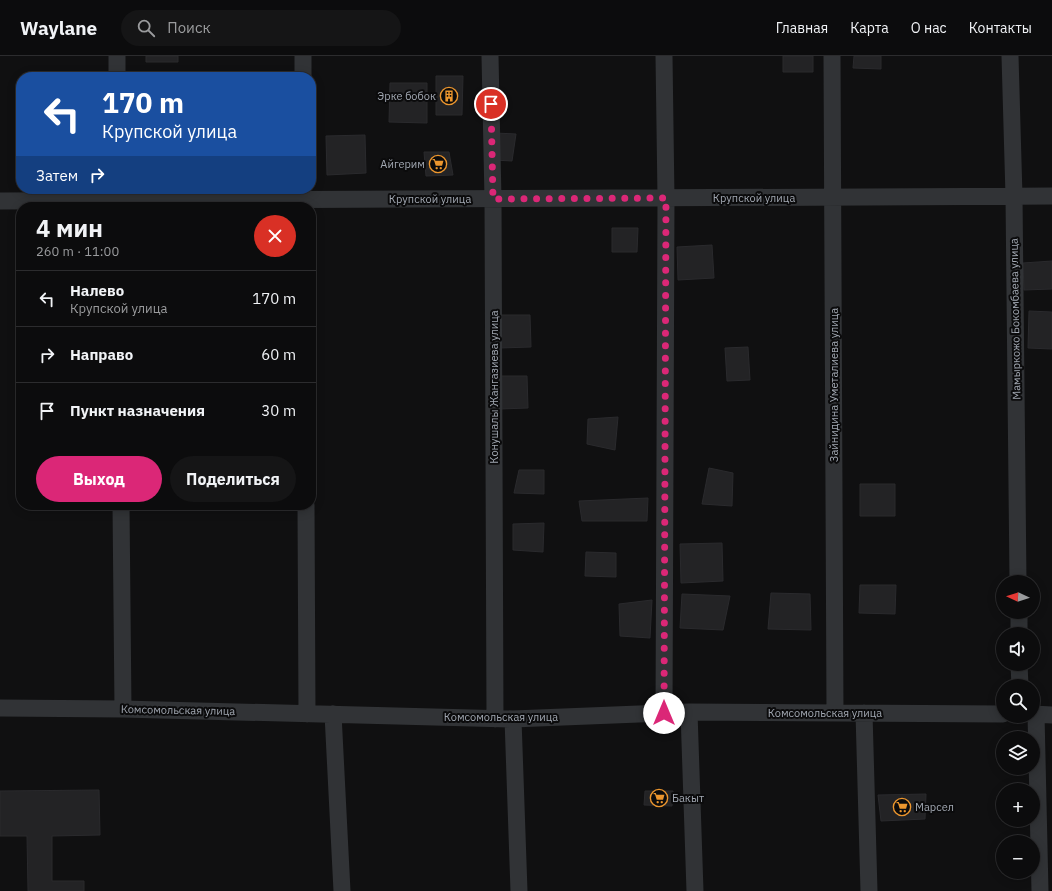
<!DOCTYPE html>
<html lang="ru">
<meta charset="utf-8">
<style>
:root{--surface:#0c0c0d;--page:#151516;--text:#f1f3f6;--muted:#9a9b9d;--line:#2c2c2e;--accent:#db2777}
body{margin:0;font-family:"IBM Plex Sans",sans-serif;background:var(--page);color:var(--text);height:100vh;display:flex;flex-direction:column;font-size:15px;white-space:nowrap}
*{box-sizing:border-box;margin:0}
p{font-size:13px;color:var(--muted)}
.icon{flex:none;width:22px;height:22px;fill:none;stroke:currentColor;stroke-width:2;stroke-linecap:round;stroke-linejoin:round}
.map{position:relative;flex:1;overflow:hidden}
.side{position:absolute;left:16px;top:146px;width:300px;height:308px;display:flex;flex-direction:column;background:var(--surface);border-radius:16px;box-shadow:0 2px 10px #0003,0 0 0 1px var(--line)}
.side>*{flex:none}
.hud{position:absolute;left:16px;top:16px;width:300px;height:122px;border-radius:16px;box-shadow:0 2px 10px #0003,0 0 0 1px var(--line);background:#1a4fa0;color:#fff;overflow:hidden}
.needle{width:26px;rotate:273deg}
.buttons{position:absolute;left:996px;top:519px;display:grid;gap:8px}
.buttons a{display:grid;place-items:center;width:44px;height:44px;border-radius:50%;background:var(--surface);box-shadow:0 2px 10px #0003,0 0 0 1px var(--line);font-size:20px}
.pin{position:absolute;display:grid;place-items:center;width:34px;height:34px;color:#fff;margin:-17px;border:2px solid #fff;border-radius:50%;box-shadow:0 1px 4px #0007}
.me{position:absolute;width:44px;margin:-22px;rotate:0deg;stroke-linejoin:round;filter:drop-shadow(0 0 3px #0008)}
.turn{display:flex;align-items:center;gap:14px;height:84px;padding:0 20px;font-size:18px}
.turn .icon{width:52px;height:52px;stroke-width:2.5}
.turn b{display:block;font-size:28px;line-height:34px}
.then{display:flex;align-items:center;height:38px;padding:0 20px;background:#0003;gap:8px;font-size:15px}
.round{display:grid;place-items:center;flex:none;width:42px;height:42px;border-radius:21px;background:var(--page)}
.summary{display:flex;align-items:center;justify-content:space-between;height:68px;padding:0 20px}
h1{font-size:24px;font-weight:700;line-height:30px}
.primary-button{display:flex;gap:8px;margin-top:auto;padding:8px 20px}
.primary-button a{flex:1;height:46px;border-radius:24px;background:var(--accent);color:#fff;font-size:16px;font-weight:700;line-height:46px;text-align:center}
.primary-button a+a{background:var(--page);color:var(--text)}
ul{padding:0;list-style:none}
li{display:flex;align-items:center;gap:12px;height:56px;padding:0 20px;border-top:1px solid var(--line)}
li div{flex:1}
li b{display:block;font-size:15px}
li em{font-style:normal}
header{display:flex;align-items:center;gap:24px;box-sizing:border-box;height:56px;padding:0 20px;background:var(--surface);border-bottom:1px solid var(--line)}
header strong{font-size:19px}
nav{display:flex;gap:22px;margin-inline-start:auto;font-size:14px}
.search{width:280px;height:36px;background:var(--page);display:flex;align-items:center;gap:10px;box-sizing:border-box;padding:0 14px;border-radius:22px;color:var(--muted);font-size:15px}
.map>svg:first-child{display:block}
.building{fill:#232325;stroke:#2a2a2d}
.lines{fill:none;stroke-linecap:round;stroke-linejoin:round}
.minor{stroke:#313336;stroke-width:17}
.route{stroke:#db2777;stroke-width:7;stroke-dasharray:0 12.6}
.labels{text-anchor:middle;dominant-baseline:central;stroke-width:4;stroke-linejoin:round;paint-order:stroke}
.poi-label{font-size:11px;fill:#a2a8b2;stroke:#0b0b0c;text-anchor:end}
.street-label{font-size:11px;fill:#a2a8b2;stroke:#0b0b0c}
</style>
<header>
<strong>Waylane</strong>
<div class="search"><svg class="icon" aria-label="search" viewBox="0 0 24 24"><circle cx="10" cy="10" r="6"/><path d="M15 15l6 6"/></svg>Поиск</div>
<nav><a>Главная</a><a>Карта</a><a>О нас</a><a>Контакты</a></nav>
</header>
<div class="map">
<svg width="1052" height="835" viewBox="0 0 1052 835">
<rect width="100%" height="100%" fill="#101011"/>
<path class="building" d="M146 0H178V6H146Z
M783 0H813V16H783Z
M854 0H881V13L853 12Z
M436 20H463L462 59H436Z
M390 27H427V67L389 66Z
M495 77 516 78 512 105 493 104Z
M365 79 366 117 327 119 326 80Z
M424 96H449L453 119 426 120Z
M612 172H638L637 196H612Z
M712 189 714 222 678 224 677 191Z
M1052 205V233L1024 234 1023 207Z
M1029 255 1052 256V293L1028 292Z
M499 259H530L531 291 500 292Z
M748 291 750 324 727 325 725 292Z
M499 320H527L528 352 500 353Z
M618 361 615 394 587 388 588 363Z
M709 412 733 417 732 450 702 448Z
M519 414H544V438L514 437Z
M860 428H895V460H860Z
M648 442 647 465H582L579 445Z
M544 467 543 496 513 494V468Z
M722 487 723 525 681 527 680 488Z
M586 496 616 497V521L585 520Z
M860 529H896L895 558 859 557Z
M771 537 810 538 811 574 768 573Z
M682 538 730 540 723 574 680 572Z
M652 544 650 582 620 580 619 548Z
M99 734 100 779 52 780V825H84V835H28L27 780H0V735Z
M645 735H673L672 750 644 749Z
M926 738 925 763 881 765 878 739Z"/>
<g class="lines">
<path class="minor" d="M117 0V21
M303 0V21
M490 0 493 143 495 663
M832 0 835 657
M1010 0 1014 140 1018 526
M0 145 1052 140
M121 449 123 653
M306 449 307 658
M1019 556V578
M1019 608 1020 630
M0 652 123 653 513 663 689 656 1003 658
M689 656 695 835
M664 657 666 142 664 0
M864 657 869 835
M333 658 342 835
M1033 658 1052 659
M1036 658 1040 835
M513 663 519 835"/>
</g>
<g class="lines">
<path class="route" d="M491 48 493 143 666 142 664 657"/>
</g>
<defs>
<symbol id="building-ring" viewBox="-11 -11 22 22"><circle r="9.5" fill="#0b0b0c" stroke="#ec962e" stroke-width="1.5"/><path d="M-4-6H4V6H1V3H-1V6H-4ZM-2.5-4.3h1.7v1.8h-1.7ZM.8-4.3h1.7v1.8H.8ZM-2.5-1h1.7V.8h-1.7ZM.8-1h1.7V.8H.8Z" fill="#ec962e"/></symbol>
<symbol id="supermarket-ring" viewBox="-11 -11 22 22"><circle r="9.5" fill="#0b0b0c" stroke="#ec962e" stroke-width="1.5"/><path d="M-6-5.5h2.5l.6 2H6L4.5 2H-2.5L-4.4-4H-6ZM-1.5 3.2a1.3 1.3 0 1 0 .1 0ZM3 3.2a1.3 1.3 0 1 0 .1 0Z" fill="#ec962e"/></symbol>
</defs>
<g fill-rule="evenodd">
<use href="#building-ring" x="439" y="30" width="20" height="20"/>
<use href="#supermarket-ring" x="428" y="98" width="20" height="20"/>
<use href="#supermarket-ring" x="649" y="732" width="20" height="20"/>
<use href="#supermarket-ring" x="892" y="741" width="20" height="20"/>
</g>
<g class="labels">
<g class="poi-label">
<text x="436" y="40">Эрке бобок</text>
<text x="425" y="108">Айгерим</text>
<text x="672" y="742" text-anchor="start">Бакыт</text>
<text x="915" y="751" text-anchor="start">Марсел</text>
</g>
<g class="street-label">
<text x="754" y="142">Крупской улица</text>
<text x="430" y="143">Крупской улица</text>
<text transform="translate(1015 263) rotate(-91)">Мамыркожо Бокомбаева улица</text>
<text transform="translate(834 329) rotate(-90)">Зайнидина Уметалиева улица</text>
<text transform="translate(494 331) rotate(-90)">Конушалы Жангазиева улица</text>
<text transform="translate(178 654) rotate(1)">Комсомольская улица</text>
<text x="825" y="657">Комсомольская улица</text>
<text x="501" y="661">Комсомольская улица</text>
</g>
</g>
</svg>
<div class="buttons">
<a><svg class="needle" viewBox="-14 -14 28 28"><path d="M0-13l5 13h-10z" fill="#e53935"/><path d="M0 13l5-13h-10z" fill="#9a9b9d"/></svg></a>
<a><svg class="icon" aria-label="sound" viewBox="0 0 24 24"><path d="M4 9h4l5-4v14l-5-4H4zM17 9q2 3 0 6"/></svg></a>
<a><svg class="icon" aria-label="search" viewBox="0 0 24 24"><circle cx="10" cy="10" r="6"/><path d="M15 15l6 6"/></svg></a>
<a><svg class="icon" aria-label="layers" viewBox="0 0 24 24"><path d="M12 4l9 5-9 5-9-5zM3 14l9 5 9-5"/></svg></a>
<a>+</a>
<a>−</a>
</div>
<div class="pin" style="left:491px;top:48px;background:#d93025"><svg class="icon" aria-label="arrive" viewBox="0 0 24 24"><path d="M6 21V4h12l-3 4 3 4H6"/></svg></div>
<svg class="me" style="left:664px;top:657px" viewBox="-20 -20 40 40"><circle r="19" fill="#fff"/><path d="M0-13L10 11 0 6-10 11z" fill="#db2777"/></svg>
<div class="hud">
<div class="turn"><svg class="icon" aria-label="left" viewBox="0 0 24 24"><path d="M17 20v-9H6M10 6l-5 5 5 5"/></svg><div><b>170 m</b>Крупской улица</div></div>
<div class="then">Затем<svg class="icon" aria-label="right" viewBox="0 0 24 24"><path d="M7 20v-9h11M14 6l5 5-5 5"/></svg></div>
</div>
<section class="side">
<div class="summary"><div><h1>4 мин</h1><p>260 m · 11:00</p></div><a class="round" style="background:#d93025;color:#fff"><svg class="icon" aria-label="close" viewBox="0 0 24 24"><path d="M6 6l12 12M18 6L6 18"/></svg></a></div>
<ul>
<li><svg class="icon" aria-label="left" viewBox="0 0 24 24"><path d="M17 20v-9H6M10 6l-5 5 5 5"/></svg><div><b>Налево</b><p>Крупской улица</p></div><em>170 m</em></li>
<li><svg class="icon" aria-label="right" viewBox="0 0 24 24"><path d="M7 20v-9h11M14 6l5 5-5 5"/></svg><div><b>Направо</b></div><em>60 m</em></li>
<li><svg class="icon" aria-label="arrive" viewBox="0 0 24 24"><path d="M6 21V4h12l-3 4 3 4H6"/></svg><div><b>Пункт назначения</b></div><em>30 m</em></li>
</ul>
<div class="primary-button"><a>Выход</a><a>Поделиться</a></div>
</section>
</div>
